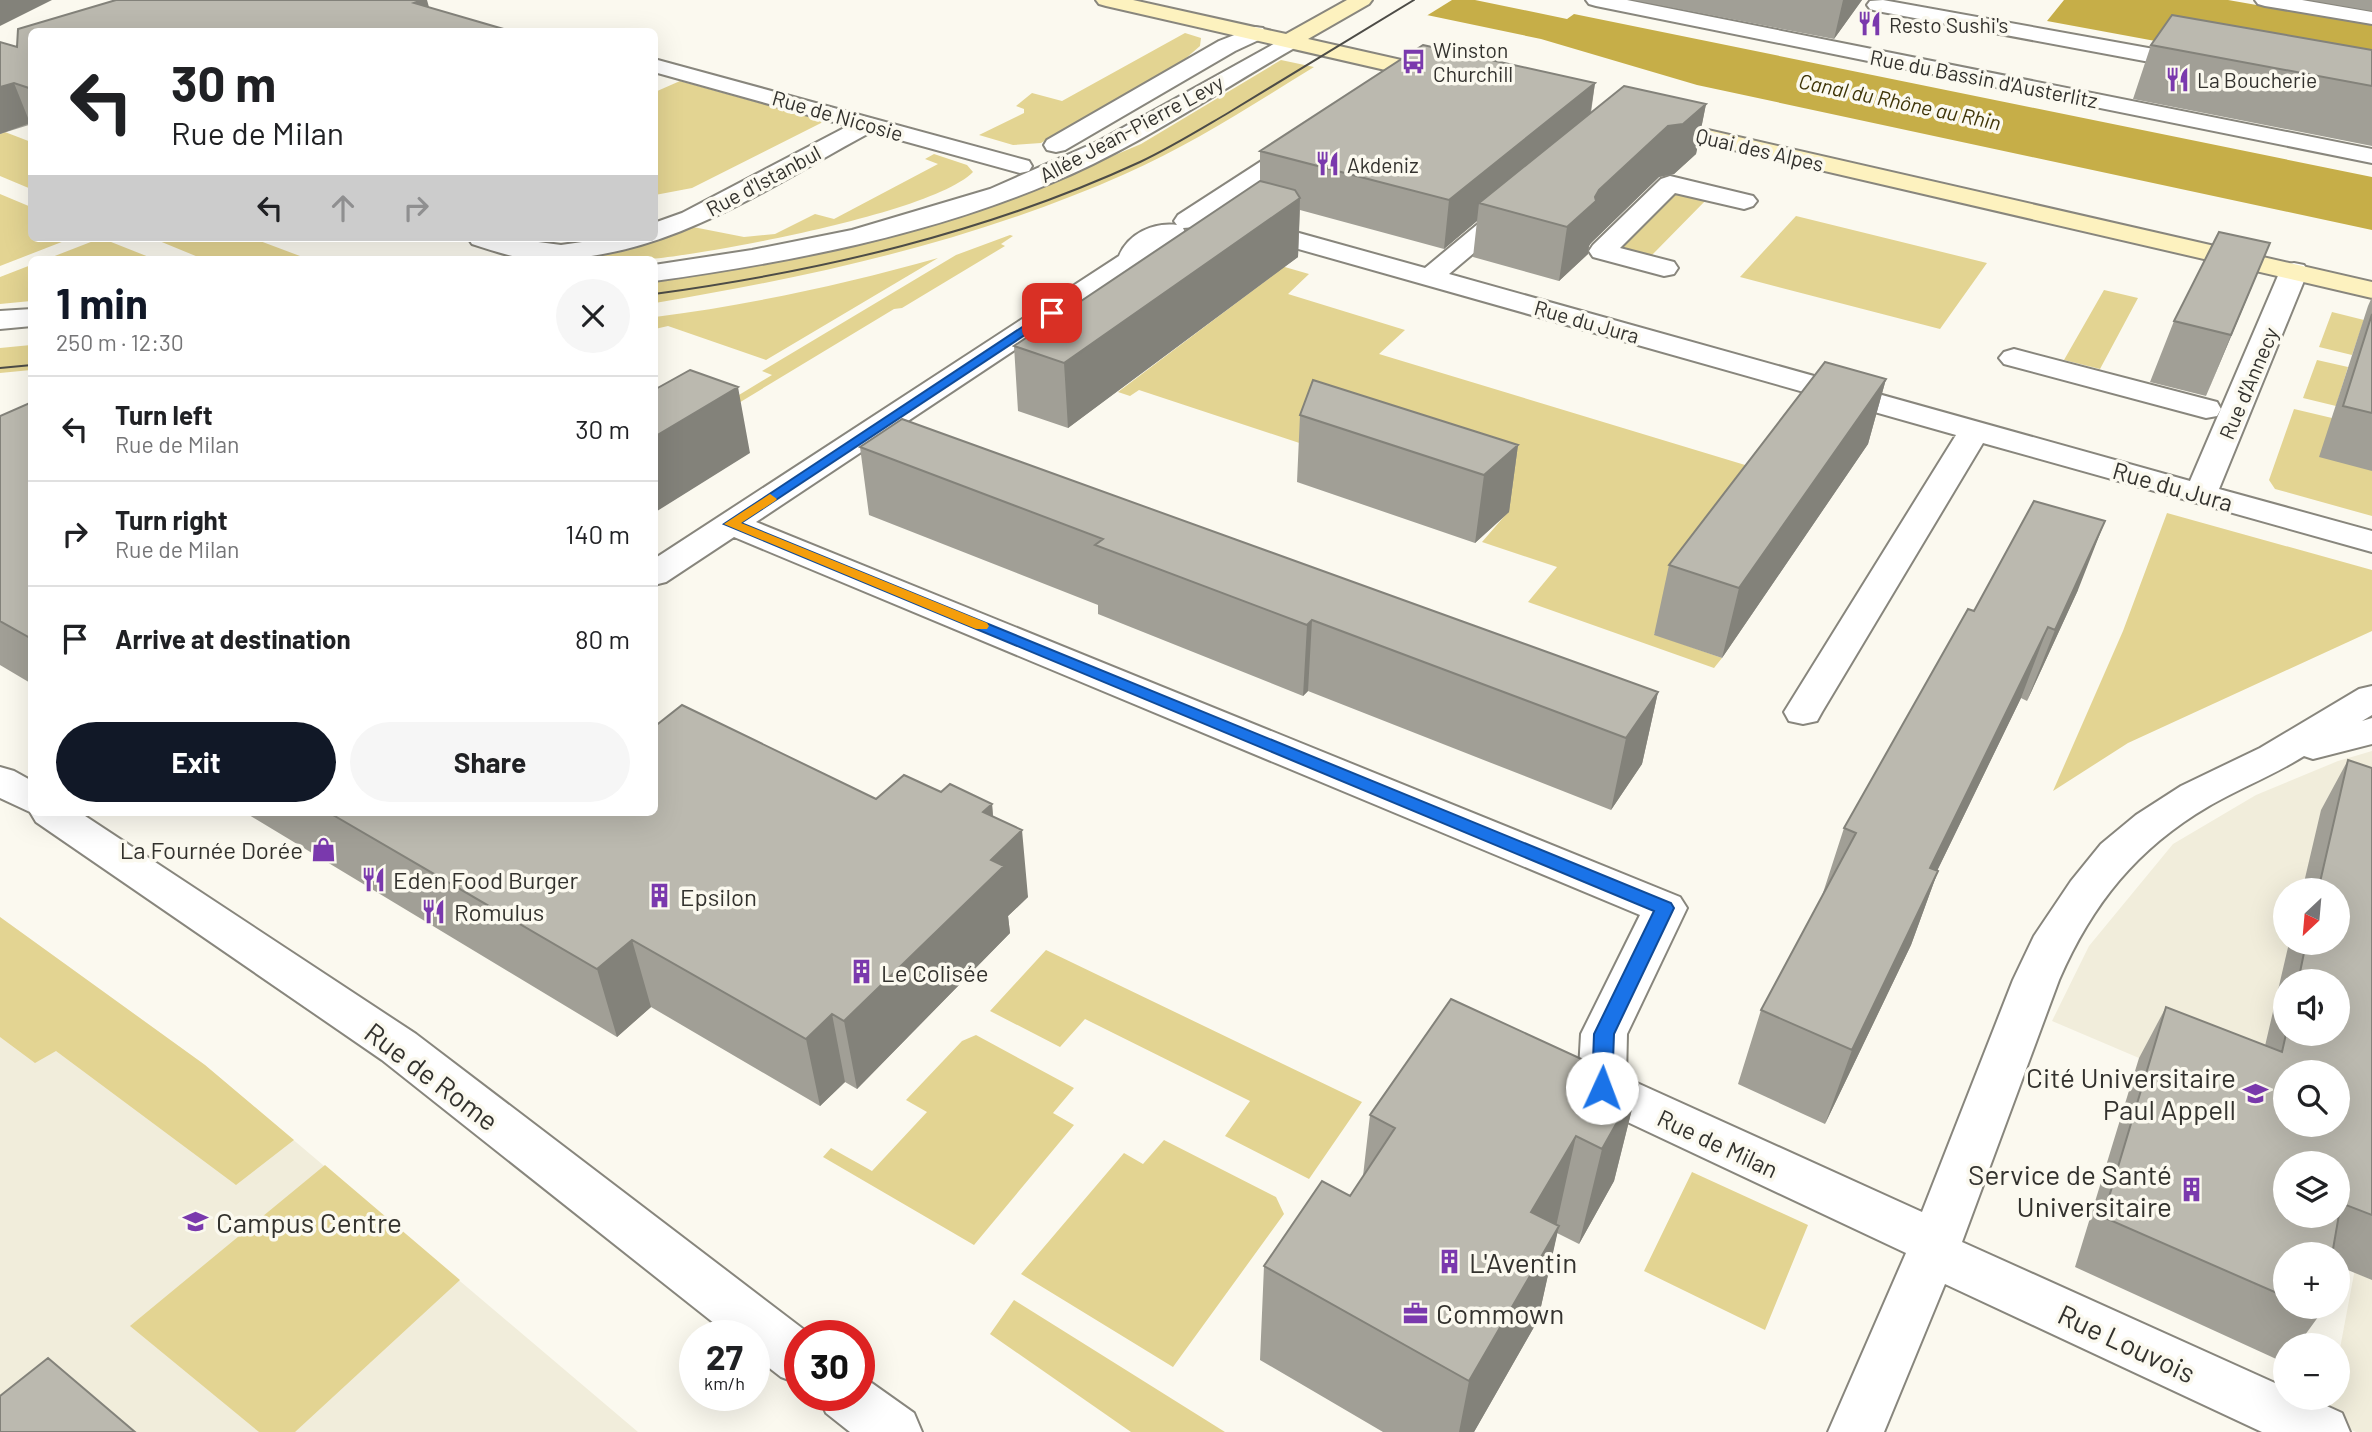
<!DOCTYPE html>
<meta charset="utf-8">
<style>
:root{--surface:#fff;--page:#f6f6f6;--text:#202124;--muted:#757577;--line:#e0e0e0;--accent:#111827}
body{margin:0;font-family:Barlow,sans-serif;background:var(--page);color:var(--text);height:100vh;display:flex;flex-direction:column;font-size:26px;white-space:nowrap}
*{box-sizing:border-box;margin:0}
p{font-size:23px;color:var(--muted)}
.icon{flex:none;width:38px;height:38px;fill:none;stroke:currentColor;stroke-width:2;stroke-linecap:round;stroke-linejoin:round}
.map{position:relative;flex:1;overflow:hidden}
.panel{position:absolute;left:28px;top:256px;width:630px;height:560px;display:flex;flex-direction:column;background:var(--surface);border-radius:10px;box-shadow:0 7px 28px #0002}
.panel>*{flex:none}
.guide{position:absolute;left:28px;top:28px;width:630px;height:214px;border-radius:10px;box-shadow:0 7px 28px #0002;background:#fff;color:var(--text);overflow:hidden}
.needle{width:46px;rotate:206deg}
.controls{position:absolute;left:2273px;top:878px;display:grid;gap:14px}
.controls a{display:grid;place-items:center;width:77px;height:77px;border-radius:50%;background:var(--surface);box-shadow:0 7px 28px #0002;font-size:35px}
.speed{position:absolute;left:679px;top:1320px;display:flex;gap:14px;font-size:35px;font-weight:700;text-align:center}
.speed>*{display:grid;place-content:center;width:91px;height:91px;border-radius:50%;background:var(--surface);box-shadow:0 7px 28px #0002;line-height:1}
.speed small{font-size:18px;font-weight:400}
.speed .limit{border:10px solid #d22;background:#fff;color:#111}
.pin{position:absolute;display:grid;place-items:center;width:60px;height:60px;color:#fff;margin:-30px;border-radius:14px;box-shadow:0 4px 10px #0006}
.me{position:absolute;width:77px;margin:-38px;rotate:2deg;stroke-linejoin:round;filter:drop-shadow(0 0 5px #0008)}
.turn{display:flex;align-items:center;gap:24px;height:147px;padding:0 28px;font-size:32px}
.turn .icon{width:91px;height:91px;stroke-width:2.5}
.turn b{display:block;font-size:49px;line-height:60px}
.lanes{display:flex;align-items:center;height:66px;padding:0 28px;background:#0003;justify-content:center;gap:35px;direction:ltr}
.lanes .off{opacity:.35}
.round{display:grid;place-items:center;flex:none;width:74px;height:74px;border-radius:37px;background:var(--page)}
.headline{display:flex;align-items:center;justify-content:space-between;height:119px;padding:0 28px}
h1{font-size:42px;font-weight:700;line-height:52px;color:var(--accent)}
.cta{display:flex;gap:14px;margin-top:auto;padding:14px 28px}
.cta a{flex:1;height:80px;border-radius:42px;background:var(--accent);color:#fff;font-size:28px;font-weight:700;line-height:80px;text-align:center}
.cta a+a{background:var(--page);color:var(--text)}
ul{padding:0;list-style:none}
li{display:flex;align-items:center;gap:21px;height:105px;padding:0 28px;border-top:2px solid var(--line)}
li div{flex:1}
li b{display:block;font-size:26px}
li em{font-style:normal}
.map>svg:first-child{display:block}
.built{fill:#f1eddb;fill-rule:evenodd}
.green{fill:#e3d492}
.water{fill:#c6ae48}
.pier{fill:#fbf9ef}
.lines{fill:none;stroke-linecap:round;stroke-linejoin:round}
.pedestrian-casing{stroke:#88867d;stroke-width:4}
.minor-casing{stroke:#88867d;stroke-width:4}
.tertiary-casing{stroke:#88867d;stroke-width:4}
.secondary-casing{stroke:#88867d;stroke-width:4}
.pedestrian{fill:#fff;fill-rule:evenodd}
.minor{fill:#fff;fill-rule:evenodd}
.tertiary{fill:#fff;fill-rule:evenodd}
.secondary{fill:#fdf2bf;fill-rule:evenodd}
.tram{stroke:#4d4c47;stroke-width:2}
.wall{fill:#a19f96;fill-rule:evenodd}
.shaded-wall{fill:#83827a}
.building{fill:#bbb9af;stroke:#83827a;stroke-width:2;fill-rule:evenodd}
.route{fill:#1a73e8;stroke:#114b97;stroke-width:2}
.slow{fill:#f59e0b}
.labels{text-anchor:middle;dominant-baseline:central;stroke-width:7;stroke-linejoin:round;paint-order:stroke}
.far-poi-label{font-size:21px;fill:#33322e;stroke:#fbf9ef;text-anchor:start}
.far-street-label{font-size:21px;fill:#33322e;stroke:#fbf9ef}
.far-water-label{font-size:21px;font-style:italic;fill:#3f3508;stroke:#fbf9ef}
.street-label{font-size:24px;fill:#33322e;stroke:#fbf9ef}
.poi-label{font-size:24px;fill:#33322e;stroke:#fbf9ef;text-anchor:start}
.near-street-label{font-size:28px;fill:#33322e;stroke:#fbf9ef}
.near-poi-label{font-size:28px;fill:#33322e;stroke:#fbf9ef;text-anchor:start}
</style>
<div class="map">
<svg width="2372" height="1432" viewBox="0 0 2372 1432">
<rect width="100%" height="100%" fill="#fbf9ef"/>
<path class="built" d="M2372 751V1432H2356L2327 1419 2331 1398H2338V1359L2369 1194 2338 1164 2139 1058 2052 1021 2089 946 2173 844 2256 795 2338 761ZM2286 891H2338V943H2286ZM2286 982H2338V1034H2286ZM2286 1073H2338V1125H2286Z
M0 917 205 1065 638 1432H0Z"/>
<path class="green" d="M1185 33 1201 38 1200 46 1185 59 1041 143 1013 145 979 135 1024 113V109L1016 106 1032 93 1062 101Z
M1281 60 1314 67C1252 105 1191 145 1125 174 974 241 816 276 655 303L654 280 1030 191 1141 144Z
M680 81 825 121 692 188 655 195V92Z
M5 132 31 142V189L0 176V134Z
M934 154 967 165 973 172C933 213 713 253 651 259 623 261 594 259 566 259L603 255 646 244 693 227 744 237 775 234 815 214 834 219 938 164 925 159Z
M1676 189 1709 197 1652 255 1617 246Z
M0 194 31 207 32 238H72L0 266Z
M1796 216 1987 263 1940 329 1740 277Z
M1010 235 1013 236 1001 244 1005 246 902 308 894 309 694 430 655 446 772 375 762 371 956 255Z
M101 238 154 259H47Z
M152 238H252L308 259H203Z
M1239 254 1309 274 1288 294 1405 330 1379 354 1755 468 1654 634 1722 658 1714 668 1528 602 1557 567 1482 542 1508 512 1139 390 1130 396 1118 392 1276 273Z
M938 258 766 360 668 326 655 329V317C750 305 845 284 938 258Z
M31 265V301L0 304V277Z
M2104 290 2138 298 2100 369 2064 360Z
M2332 312 2364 320 2352 355 2319 347Z
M31 345V370L0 373V348Z
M2317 360 2348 367 2336 406 2303 398Z
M2294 409 2332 418 2372 471V516L2275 489 2269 480Z
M2167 513 2372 570V631L2128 743 2053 791 2123 631Z
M0 917 205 1065 294 1140 236 1185 56 1051 35 1063 0 1037Z
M1046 950 1362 1102 1309 1179 1225 1136 1250 1101 1085 1019 1060 1047 990 1011Z
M976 1035 1074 1088 1053 1113 1074 1125 974 1245 823 1157 831 1148 872 1171 927 1112 906 1100 962 1041Z
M1164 1140 1276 1197 1284 1214 1173 1367 1021 1274 1124 1153 1143 1164Z
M325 1165 460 1280 295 1432H259L130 1326Z
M1692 1172 1808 1225 1765 1330 1644 1271Z
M1014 1300 1225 1432H1131L990 1334Z"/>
<path class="water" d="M1355 0H1475L1567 19 1574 14 2372 177V230L1697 85 1541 39Z
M2064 0H2228L2372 25V81L2047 21Z"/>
<path class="pier" d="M1351 0H1452L1423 18 1354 3Z"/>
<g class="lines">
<defs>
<path id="pedestrian" d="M1586 0H1627L2372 149V163L1596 6 1589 4Z
M1883 0 2198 57 2206 59 2209 64 2206 69 2198 71 1877 11 1870 9 1867 5 1870 1Z
M2255 0H2302L2372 12V24L2265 6 2258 4Z
M1670 176 1753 196 1757 201 1753 206 1744 209 1675 193 1620 248 1674 262 1678 268 1674 274 1664 276 1593 257 1589 251 1593 245 1661 179Z
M2014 349 2217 402 2221 409 2217 416 2206 418 2004 364 1999 358 2004 352Z"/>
<path id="minor" d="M654 59 1029 161 1032 166 1029 171 1020 173 871 132C765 189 658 265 533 259 513 258 491 250 472 244L468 238H508L561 245 610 238H654V223L682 213 848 126 654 72Z
M1303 138 1312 140 1315 145 1312 150 1220 211 1425 268 1508 199 1517 196 1526 199 1530 204 1526 209 1449 274 2190 481 2280 271 2284 265 2294 263 2304 265 2308 271 2219 489 2372 531V552L1983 443 1822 712 1817 721 1803 724 1789 721 1784 712 1956 435 1203 222 1196 227 1183 228 1188 238 1164 259 1141 266 756 522 1680 897 1687 908 1627 1034 1626 1078 1922 1212 2013 980 2034 936 2071 881 2101 844 2136 815 2181 786 2260 748 2359 689 2372 686V715L2362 721 2372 718V744L2313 759 2304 756C2274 775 2240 788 2209 806 2137 848 2092 904 2059 980L1962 1242 2286 1388V1398H2309L2342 1413 2350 1432H2262L1945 1284 1884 1432H1828L1906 1253 1585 1102 1578 1088 1581 1034 1640 915 734 537 666 582 654 585V559L1119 256C1128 234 1153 222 1177 225L1174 221 1178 215 1294 140Z
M0 767 14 771 32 781V812H79L416 1034 811 1335H800V1384L781 1377 754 1356V1335H729L382 1060 36 822 30 812 0 798Z
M859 1374 914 1413 922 1432H850L826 1413 818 1395H859Z"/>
<path id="tertiary" d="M1255 27 1263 28 1266 33 1263 38 1235 51 1065 150 1056 152 1047 150 1044 145 1047 140 1219 41Z
M1290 35 1298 36 1301 41 1298 46C1217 92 1138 147 1051 183 925 236 790 262 654 281V265L752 250 852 230 990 189 1099 141Z
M32 309V326L0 329V311Z"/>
<path id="secondary" d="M1096 0H1133L1286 34 1347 0H1372L1369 4 1308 39 1450 71 1453 76 1450 81 1442 83 1106 6 1099 4Z
M1647 116 2372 282V298L1639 128 1635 123 1639 118Z"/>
</defs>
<use href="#pedestrian" class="pedestrian-casing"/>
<use href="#minor" class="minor-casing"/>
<use href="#tertiary" class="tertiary-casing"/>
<use href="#secondary" class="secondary-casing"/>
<use href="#pedestrian" class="pedestrian"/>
<use href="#minor" class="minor"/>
<use href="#tertiary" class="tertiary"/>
<use href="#secondary" class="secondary"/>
<path class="tram" d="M654 294C821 271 986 233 1140 162 1170 148 1199 130 1228 113 1290 76 1352 38 1414 0
M0 368 32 365"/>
</g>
<path class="wall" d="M1633 0H1862L1834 39Z
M2309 0H2372V11Z
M32 32V124L0 134 17 47Z
M2151 45 2372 50V146L2133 99Z
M1595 83 1591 113 1706 104 1696 154 1674 174 1659 177 1591 243 1589 246 1588 254 1559 281 1473 257 1477 221 1444 249 1300 210 1298 257 1068 428 1018 411 1014 346 1260 181V151Z
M2270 243 2206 396 2150 382 2174 321Z
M2372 297V471L2319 457 2368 306Z
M1886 379 1868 444 1722 658 1654 635 1669 565Z
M32 402V684L0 665V416Z
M1300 415 1518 445 1509 512 1475 543 1297 482Z
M860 447 1658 692 1642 764 1611 810 1308 691 1303 696 1098 614V605L869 515Z
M2078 590 2027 701 2021 698 1937 871H1938L1911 945 1825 1124 1738 1084 1761 1010 1822 896 1844 828 1974 611Z
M2348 760 2372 768V1280L2338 1266V1255H2286V1307H2322L2321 1313 2297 1346H2286L2285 1363 2075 1267 2139 1058 2166 1007 2265 1046 2289 943H2338V891H2302L2321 810ZM2286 982H2338L2286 1034Z
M941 792 992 804 993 817 1028 897 1008 916 1010 933 857 1089 845 1082 820 1106 651 1007 617 1037 244 812H654L876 799Z
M1638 1085 1614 1181 1579 1244 1557 1233 1538 1320 1474 1432H1383L1260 1360 1264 1266 1350 1196 1363 1176 1370 1115Z"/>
<path class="shaded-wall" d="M0 0H52L0 26Z
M422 0H427L436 32 414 3Z
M1843 0H1862L1834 39Z
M14 83 30 123 0 134V87Z
M1595 83 1588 128 1479 203 1477 221 1444 249 1449 200Z
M1706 104 1696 154 1674 174 1659 177 1591 243 1589 246 1588 254 1559 281 1567 227 1599 190 1668 126Z
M1300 198 1298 257 1068 428 1064 363Z
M2270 243 2246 301 2206 396 2231 335Z
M1886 379 1868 444 1722 658 1739 588Z
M738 387 750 453 654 513V437Z
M1518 445 1509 512 1475 543 1484 475Z
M2105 521 2078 590 2027 701 2055 630Z
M1312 620 1308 691 1303 696 1307 625Z
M2048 627 2021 698 1903 941 1930 868Z
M1658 692 1642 764 1611 810 1626 738Z
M992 804 996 855 1022 830 1028 897 1008 916 1010 933 857 1089 844 1021 983 812Z
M1938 871 1911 945 1825 1124 1852 1050Z
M632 940 651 1007 617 1037 597 969Z
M832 1014 845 1082 820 1106 806 1039Z
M1638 1085 1614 1181 1579 1244 1602 1149Z
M1576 1136 1555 1231 1531 1212Z
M1559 1226 1538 1320 1474 1432H1459L1469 1381Z"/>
<path class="building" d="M116 0H422L414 3 514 32H32V89L14 83 0 87V42L17 47 18 29Z
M2172 15 2372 50V86L2151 45Z
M1423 45 1595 83 1449 200 1260 151Z
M1624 86 1706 104 1683 124 1668 126 1599 190 1595 197 1596 201 1567 227 1479 203Z
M1260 181 1295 190 1300 198 1064 363 1014 346Z
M2219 232 2270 243 2231 335 2174 321Z
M2372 314V413L2343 406Z
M1825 362 1886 379 1739 588 1669 565Z
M690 370 738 387 654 437V390Z
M1313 380 1518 445 1484 475 1300 415Z
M32 402V639L0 621V416Z
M902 419 1658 692 1626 738 1312 620 1307 625 1095 545 1103 539 860 447Z
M2034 501 2105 521 2055 630 2048 627 1930 868 1938 871 1852 1050 1761 1010 1856 833 1844 828 1968 609 1974 611Z
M682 705 876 799 904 775 941 792 950 784 992 804 983 812 1022 830 991 860 1004 866 844 1021 832 1014 806 1039 632 940 597 969 328 812H654V727Z
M2348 760 2372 768V1215L2341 1203 2332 1255H2286V1297L2103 1217 2166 1007 2282 1052 2286 1034H2338V982H2298L2306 943H2338V891H2318ZM2286 1073H2338V1125H2286ZM2286 1164H2338V1216H2286Z
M1451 999 1638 1085 1602 1149 1576 1136 1531 1212 1559 1226 1469 1381 1264 1266 1322 1181 1350 1196 1395 1128 1370 1115Z
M2308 1307H2322L2321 1313Z
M48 1358 135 1432H0V1396Z"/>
<path class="route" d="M1048 310 1058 313 741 523 1671 903 1674 908 1614 1034 1612 1088 1609 1093 1602 1096 1595 1093 1592 1088 1594 1034 1654 911 724 524Z"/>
<path class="slow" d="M770 494 777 499 775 501 741 523 987 623 989 626 987 629H976L724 524Z"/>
<defs>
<symbol id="restaurant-bare" viewBox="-9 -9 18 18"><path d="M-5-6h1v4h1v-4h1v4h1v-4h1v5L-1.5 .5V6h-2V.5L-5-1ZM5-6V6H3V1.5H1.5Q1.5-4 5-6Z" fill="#7a39ad" stroke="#fbf9ef" stroke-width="2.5" paint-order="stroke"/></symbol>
<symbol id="bus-bare" viewBox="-9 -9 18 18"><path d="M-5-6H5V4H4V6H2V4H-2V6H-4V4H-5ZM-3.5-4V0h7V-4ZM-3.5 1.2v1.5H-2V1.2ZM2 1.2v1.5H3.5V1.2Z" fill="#7a39ad" stroke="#fbf9ef" stroke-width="2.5" paint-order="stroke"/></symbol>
<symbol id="shop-bare" viewBox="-9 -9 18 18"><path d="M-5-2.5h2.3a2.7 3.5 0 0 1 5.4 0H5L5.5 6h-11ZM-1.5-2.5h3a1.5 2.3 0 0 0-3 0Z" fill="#7a39ad" stroke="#fbf9ef" stroke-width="2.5" paint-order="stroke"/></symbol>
<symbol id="building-bare" viewBox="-9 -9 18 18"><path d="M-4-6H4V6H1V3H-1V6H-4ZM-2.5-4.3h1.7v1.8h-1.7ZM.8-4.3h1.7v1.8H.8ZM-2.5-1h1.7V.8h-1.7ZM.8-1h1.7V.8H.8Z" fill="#7a39ad" stroke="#fbf9ef" stroke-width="2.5" paint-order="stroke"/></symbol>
<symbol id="university-bare" viewBox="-9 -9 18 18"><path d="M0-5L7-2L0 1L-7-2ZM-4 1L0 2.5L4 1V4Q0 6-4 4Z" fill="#7a39ad" stroke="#fbf9ef" stroke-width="2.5" paint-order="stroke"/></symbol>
<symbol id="office-bare" viewBox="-9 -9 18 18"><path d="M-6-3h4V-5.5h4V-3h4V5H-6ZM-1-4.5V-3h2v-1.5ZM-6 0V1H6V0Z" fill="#7a39ad" stroke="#fbf9ef" stroke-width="2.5" paint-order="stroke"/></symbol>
</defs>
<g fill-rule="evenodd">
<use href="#restaurant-bare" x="1852" y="6" width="35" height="35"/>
<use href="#bus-bare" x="1396" y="44" width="35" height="35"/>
<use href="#restaurant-bare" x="2160" y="62" width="35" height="35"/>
<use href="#restaurant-bare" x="1310" y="146" width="35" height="35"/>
<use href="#shop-bare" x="306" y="832" width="35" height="35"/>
<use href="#restaurant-bare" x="356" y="862" width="35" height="35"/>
<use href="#building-bare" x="642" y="878" width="35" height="35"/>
<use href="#restaurant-bare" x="416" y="894" width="35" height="35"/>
<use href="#building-bare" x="844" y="954" width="35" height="35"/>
<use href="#university-bare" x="2238" y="1076" width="35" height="35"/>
<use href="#building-bare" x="2174" y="1172" width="35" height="35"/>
<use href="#university-bare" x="178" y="1204" width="35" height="35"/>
<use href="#building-bare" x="1432" y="1244" width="35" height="35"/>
<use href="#office-bare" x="1398" y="1296" width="35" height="35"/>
</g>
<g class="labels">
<g class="far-poi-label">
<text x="1889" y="24">Resto Sushi's</text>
<text x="1433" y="49">Winston<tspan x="1433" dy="24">Churchill</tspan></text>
<text x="2197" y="79">La Boucherie</text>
<text x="1347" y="164">Akdeniz</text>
</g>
<g class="far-street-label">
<text transform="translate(1984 78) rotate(11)">Rue du Bassin d'Austerlitz</text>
<text transform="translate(838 115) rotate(16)">Rue de Nicosie</text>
<text transform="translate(1131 128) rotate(-28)">Allée Jean-Pierre Levy</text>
<text transform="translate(1760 149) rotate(13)">Quai des Alpes</text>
<text transform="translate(763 180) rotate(-28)">Rue d'Istanbul</text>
<text transform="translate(1587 321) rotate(16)">Rue du Jura</text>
<text transform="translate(2248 383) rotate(-67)">Rue d'Annecy</text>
</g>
<g class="far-water-label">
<text transform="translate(1900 101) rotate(12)">Canal du Rhône au Rhin</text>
</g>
<g class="street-label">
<text transform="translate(2173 486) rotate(16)">Rue du Jura</text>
<text transform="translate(1718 1143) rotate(25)">Rue de Milan</text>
</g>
<g class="poi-label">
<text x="303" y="849" text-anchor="end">La Fournée Dorée</text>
<text x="393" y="879">Eden Food Burger</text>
<text x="680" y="896">Epsilon</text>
<text x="454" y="911">Romulus</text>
<text x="881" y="972">Le Colisée</text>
</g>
<g class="near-street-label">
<text transform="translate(432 1076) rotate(37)">Rue de Rome</text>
<text transform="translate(2127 1343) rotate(25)">Rue Louvois</text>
</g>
<g class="near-poi-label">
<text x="2236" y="1077" text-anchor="end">Cité Universitaire<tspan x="2236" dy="32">Paul Appell</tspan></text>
<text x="2172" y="1174" text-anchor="end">Service de Santé<tspan x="2172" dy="32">Universitaire</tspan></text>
<text x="216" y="1222">Campus Centre</text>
<text x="1469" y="1262">L'Aventin</text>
<text x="1436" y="1313">Commown</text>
</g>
</g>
</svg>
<div class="controls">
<a><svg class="needle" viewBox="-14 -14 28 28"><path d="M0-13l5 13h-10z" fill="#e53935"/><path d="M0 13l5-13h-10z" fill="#757577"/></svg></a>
<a><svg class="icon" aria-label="sound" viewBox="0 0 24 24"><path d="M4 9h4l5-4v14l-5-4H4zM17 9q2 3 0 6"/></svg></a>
<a><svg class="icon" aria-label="search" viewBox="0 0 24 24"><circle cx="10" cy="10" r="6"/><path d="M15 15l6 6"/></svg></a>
<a><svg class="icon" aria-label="layers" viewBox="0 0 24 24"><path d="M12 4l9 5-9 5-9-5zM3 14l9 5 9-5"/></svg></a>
<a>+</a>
<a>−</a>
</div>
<div class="speed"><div>27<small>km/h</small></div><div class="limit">30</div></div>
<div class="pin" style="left:1052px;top:313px;background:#d93025"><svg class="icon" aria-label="arrive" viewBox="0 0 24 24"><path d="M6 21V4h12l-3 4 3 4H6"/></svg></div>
<svg class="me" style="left:1602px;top:1088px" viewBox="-20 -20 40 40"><circle r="19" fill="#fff"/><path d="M0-13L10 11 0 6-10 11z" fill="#1a73e8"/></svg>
<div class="guide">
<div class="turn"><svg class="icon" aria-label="left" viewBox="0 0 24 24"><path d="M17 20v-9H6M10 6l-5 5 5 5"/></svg><div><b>30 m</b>Rue de Milan</div></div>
<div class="lanes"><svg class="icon" aria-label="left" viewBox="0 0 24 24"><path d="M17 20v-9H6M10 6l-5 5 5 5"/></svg><svg class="icon off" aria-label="ahead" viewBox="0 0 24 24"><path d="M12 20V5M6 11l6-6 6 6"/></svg><svg class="icon off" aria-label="right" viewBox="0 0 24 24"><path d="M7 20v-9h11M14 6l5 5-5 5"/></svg></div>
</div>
<section class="panel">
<div class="headline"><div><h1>1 min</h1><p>250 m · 12:30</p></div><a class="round"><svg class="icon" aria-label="close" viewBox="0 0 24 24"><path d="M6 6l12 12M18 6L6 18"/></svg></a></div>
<ul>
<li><svg class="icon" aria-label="left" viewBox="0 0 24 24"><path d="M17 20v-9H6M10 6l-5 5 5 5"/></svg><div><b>Turn left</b><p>Rue de Milan</p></div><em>30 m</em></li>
<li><svg class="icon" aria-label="right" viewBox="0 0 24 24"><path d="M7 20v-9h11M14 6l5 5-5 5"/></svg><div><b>Turn right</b><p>Rue de Milan</p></div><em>140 m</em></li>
<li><svg class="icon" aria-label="arrive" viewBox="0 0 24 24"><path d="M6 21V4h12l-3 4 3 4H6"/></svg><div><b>Arrive at destination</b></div><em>80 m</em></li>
</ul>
<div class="cta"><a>Exit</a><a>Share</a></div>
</section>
</div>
